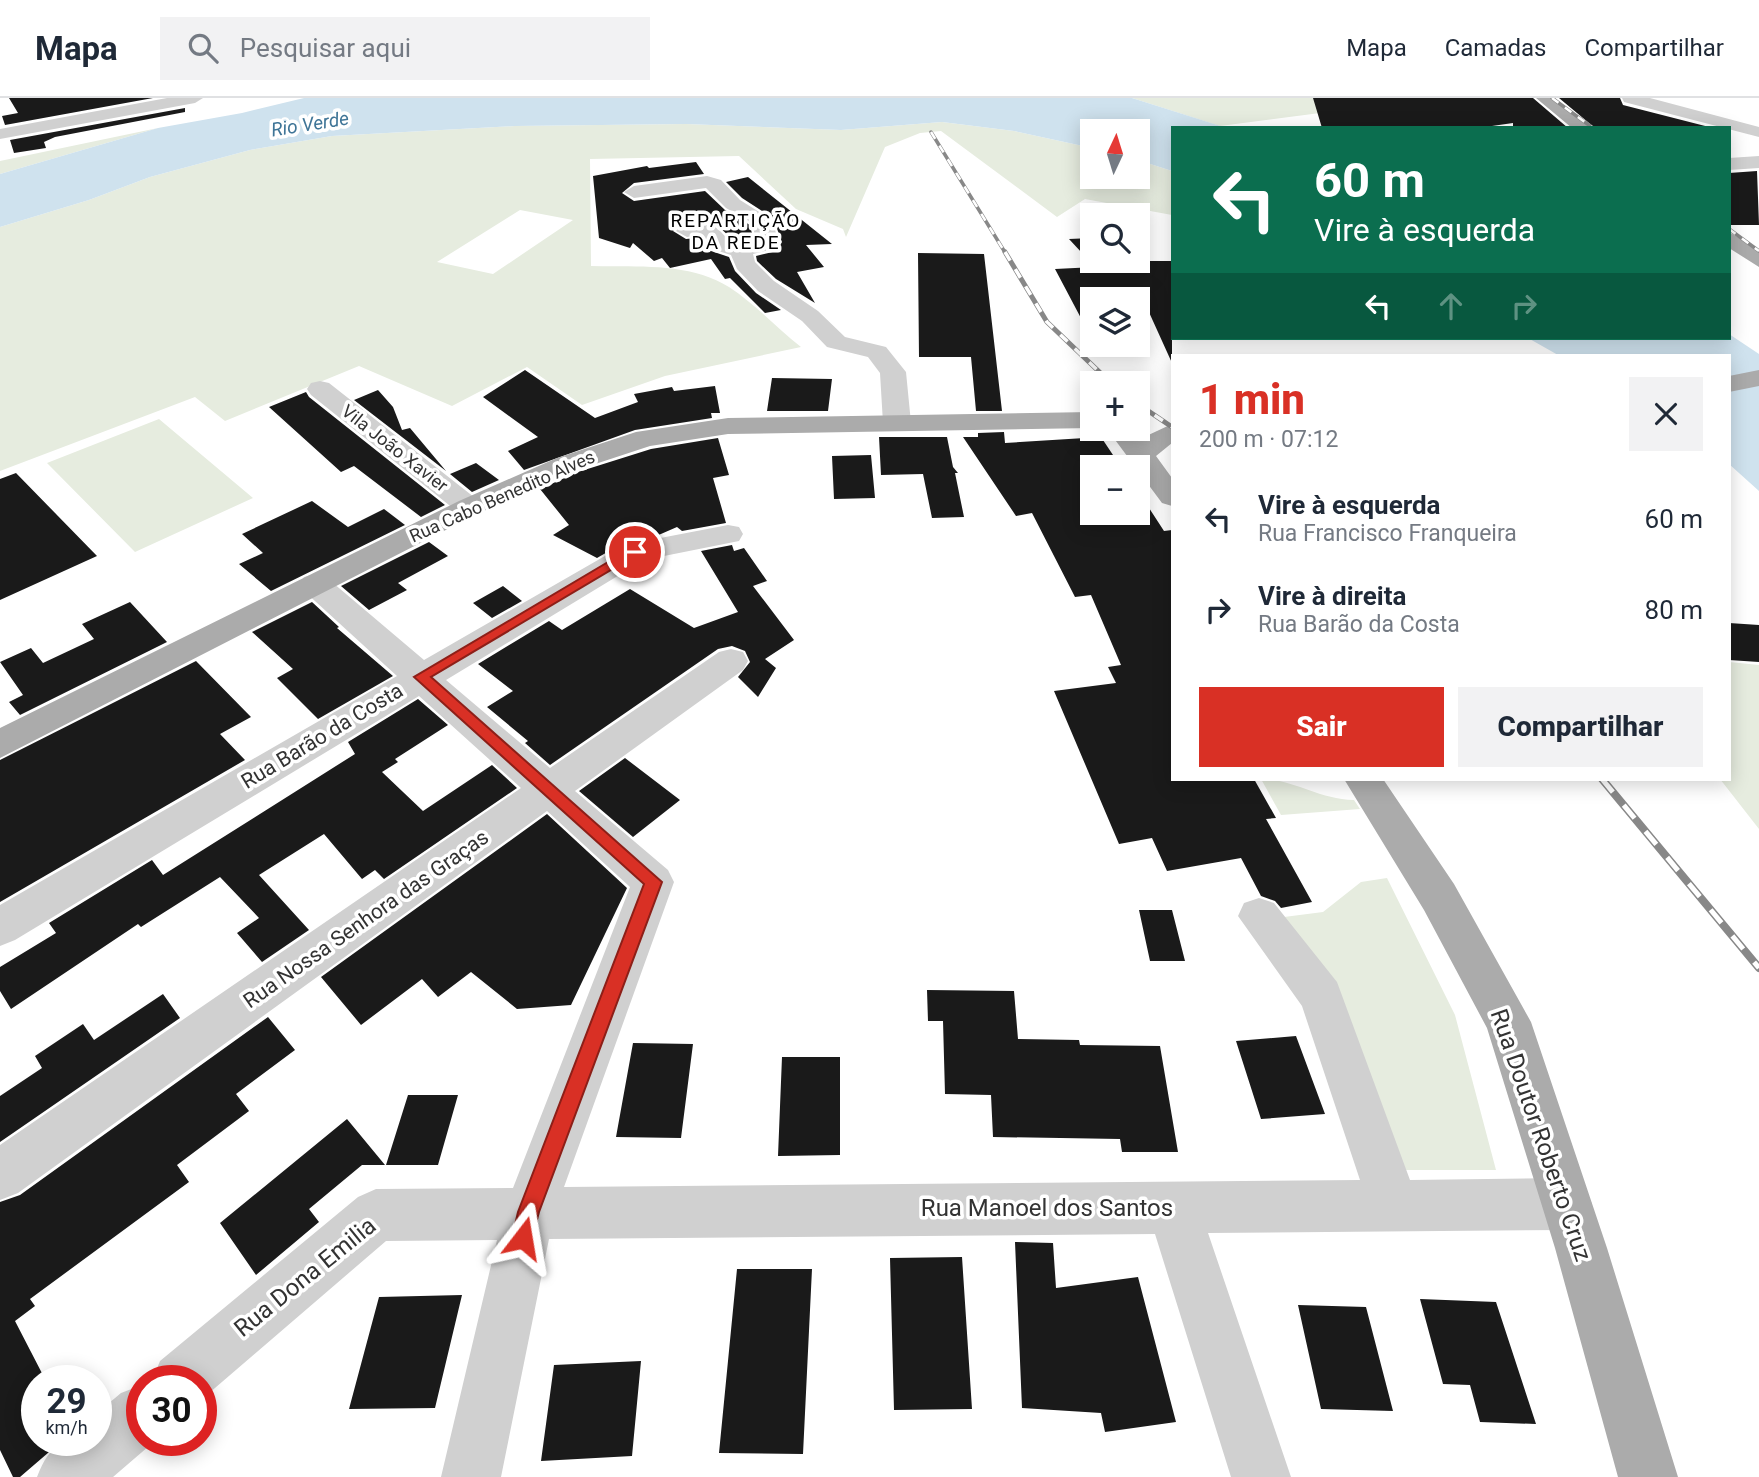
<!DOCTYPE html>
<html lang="pt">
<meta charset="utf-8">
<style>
:root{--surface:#fff;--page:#f2f2f3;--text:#1f2937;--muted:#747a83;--line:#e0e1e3;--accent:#d93025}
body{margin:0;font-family:Roboto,sans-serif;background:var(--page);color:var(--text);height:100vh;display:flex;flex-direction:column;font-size:26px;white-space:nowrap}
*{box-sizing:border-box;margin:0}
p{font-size:23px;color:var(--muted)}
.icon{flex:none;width:38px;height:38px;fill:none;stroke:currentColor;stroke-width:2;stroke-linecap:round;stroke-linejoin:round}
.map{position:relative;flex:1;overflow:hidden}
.panel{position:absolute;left:1171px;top:256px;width:560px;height:427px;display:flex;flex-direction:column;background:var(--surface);border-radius:0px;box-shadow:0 4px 18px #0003}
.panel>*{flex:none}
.top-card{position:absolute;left:1171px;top:28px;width:560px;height:214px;border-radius:0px;box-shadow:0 4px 18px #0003;background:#0b6e4f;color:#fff;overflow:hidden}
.needle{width:46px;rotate:4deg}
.buttons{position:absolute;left:1080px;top:21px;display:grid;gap:14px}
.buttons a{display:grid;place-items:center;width:70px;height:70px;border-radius:0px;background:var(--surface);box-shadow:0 4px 18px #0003;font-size:35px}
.speed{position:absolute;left:21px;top:1267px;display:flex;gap:14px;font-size:35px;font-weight:700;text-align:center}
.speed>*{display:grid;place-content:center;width:91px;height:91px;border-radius:50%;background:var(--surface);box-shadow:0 4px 18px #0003;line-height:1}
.speed small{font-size:18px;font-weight:400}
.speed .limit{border:10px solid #d22;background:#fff;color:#111}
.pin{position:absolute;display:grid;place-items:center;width:60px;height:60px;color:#fff;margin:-30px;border:4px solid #fff;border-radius:50%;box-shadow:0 2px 7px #0007}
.me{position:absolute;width:77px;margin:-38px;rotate:14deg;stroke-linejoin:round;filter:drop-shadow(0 0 5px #0008)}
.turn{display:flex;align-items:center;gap:24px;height:147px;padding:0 28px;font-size:32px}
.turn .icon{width:91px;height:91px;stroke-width:2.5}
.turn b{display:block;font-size:49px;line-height:60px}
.lanes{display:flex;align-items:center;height:66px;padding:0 28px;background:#0003;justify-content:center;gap:35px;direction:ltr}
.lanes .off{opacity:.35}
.round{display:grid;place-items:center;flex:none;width:74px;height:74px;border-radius:0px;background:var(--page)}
.headline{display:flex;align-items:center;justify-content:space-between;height:119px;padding:0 28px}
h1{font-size:42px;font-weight:800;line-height:52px;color:var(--accent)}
.cta{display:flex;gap:14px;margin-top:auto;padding:14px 28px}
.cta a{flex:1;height:80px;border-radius:0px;background:var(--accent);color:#fff;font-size:28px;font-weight:800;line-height:80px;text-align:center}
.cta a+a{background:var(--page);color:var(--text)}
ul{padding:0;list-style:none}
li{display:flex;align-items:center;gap:21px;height:91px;padding:0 28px}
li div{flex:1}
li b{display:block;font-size:26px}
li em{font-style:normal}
header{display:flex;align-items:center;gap:42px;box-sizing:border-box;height:98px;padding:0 35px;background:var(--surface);border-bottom:2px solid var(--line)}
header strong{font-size:33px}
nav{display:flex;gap:38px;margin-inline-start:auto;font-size:24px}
.search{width:490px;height:63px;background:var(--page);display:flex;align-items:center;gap:18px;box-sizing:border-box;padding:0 24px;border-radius:0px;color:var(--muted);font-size:26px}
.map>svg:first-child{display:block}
.green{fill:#e6ecdf;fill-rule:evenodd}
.water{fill:#cfe2ee}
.building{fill:#1a1a1a}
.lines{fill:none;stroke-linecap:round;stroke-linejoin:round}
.minor{fill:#d0d0d0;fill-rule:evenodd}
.major{fill:#ababab;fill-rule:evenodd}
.rail-far2-casing{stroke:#888;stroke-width:3.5}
.rail-far1-casing{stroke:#888;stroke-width:5}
.rail-casing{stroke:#888;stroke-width:8}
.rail-far2{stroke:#fff;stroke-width:2.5;stroke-dasharray:8;stroke-linecap:butt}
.rail-far1{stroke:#fff;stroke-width:3.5;stroke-dasharray:10;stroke-linecap:butt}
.rail{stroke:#fff;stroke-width:5;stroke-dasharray:17;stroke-linecap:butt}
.route{fill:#d93025;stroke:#8d1f18;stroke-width:2}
.labels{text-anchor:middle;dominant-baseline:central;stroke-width:7;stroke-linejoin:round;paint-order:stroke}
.far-street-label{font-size:18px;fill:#333;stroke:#fff}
.far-water-label{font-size:19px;font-style:italic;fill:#3f7597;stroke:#fff}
.far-neighbourhood-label{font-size:19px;letter-spacing:2px;fill:#000;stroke:#fff}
.street-label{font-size:21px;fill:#333;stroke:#fff}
.near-street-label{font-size:24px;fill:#333;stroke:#fff}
</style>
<header>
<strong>Mapa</strong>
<div class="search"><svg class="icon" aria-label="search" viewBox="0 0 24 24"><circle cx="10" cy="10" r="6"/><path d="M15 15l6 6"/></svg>Pesquisar aqui</div>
<nav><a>Mapa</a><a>Camadas</a><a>Compartilhar</a></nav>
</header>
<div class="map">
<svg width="1759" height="1379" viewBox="0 0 1759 1379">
<rect width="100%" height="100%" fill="#fff"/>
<path class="green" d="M1132 0H1313L1320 15 1220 28Z
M942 24 1014 33 1092 50V79H1138V62L1172 73V117L1085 101 1057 119 941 33 920 35 885 49 846 139 843 131 796 111 739 58 590 61 591 168C635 169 690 164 729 189 755 206 777 230 801 249L665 278 582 307 527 269 452 308 359 268 225 323 195 299 0 373V129L89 102 150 79 250 52 332 38 515 28 686 26 841 32ZM520 112 573 122 493 176 437 164Z
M158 30 0 76V63Z
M159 321 253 400 135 454 47 365Z
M1729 564 1759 567V731L1720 681H1729Z
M1261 681C1294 681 1317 701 1354 702L1360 711 1281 717Z
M1387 780 1455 917 1496 1072H1402L1284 819 1323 814 1361 784Z"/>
<path class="water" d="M304 0H1132L1227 30H1172V73L1138 62V33H1092V50L1014 33 942 24 841 32 686 26 515 28 332 38 250 52 150 79 89 102 0 129V76L158 30 242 15Z
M1729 236 1759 256V393L1729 366V257H1558L1528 240H1729Z"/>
<path class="building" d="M9 0H153L5 27 2 18 18 15Z
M1313 0H1533L1568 30H1513V25L1478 30H1322Z
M1559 0H1620L1623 7 1713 30H1595Z
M185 10V14L55 39 44 44 46 50 14 55 10 42Z
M696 64 704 76 634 85 622 95 634 103 705 93 725 112 750 127 753 140 732 141 716 126 704 122 679 126 673 133 686 141 697 140 708 152 729 159 735 173 756 195 781 212 765 215 730 180 725 181 711 161 670 170 662 160 654 163 633 145 630 150 599 140 593 78 647 68 649 70Z
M1757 73 1759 127H1729V75Z
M748 79 832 146 806 147 824 169 797 174 815 205 776 181 757 163 756 158 777 153 782 144 773 120 742 100 726 84Z
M1092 140V163H1138V144L1148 163H1172V265L1143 201H1092V241L1055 171 1095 169 1069 141Z
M918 155 984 156 1002 313H976L971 259H919Z
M525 272 595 320 638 304 634 296 672 289 674 293 715 288 720 315H711L712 320 635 332 524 372 508 353 538 339 483 299Z
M772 280 832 281 828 313H767Z
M378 292 393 309 402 332 410 330 446 373 354 302Z
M306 294 309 299 445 407 421 419 354 368 341 374 269 309Z
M1004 334 1005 345 1101 339 1121 369H1092V415H1138V393L1164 433 1172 432V681H1254L1276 720 1266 721 1312 804 1281 810 1275 803 1261 798 1241 760 1167 773 1152 740 1119 746 1054 593 1116 585 1108 569 1121 567 1091 497 1075 499 1032 415 1016 418 963 339H978V335Z
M879 339H947L953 369 958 375H955L964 419 932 420 923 376 881 377Z
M718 340 729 377 713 380 726 425 682 433 677 429 654 439 623 445 597 460 553 437 569 427 540 391 578 374 651 351Z
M871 357 875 400 834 401 832 358Z
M476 365 499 382 472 394 450 376Z
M16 375 97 458 0 502V381Z
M312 403 348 429 384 411 405 427 271 493 239 466 263 455 242 436Z
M429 444 448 458 398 485 407 492 369 512 341 488Z
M732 447 734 453 744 450 767 483 753 488 794 542 765 561 776 570 758 599 738 579 750 564 745 553 732 548 718 551 550 667 525 645 528 643 487 609 513 593 478 566 549 523 562 532 630 491 694 530 738 514 701 453Z
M503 488 522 503 492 520 473 505Z
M130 504 167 544 20 617 9 604 23 597 0 564 31 550 43 565 94 541 82 526Z
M312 504 339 529 337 530 393 578 318 621 277 580 293 571 252 534Z
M1729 525 1759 527V564L1729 562Z
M196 563 251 619 220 636 245 662 0 804V662Z
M418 601 448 627 395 661 398 664 382 674 423 713 492 667 517 690 384 781 375 772 362 781 324 736 259 777 309 832 262 864 237 835 259 820 220 779 141 829 138 826 11 911 0 893V869L56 835 49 825 152 762 163 777 355 656 348 644Z
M625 660 680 702 633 739 579 693Z
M547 716 627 790 571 907 517 911 471 874 438 899 422 881 361 927 321 879Z
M1139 812H1172L1185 863H1150Z
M927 892 1014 893 1018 941 1079 942 1080 947 1160 948 1178 1054H1122L1120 1041 993 1039 991 997 945 996 943 923H928Z
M163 896 180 920 0 1044V998L42 970 35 958 83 926 94 942Z
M268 919 295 952 236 996 249 1013 177 1067 189 1084 30 1201 35 1208 15 1223 46 1283H37V1342H63L20 1379H13L0 1352V1104L20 1097Z
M1296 938 1325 1016 1261 1021 1236 943Z
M633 945 693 946 681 1040 616 1039Z
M782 959H840V1057L778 1058Z
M408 997H458L438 1067H386Z
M347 1021 385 1067H362L309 1111 319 1124 256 1177 220 1125Z
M1015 1144 1053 1145 1056 1190 1138 1179 1176 1324 1105 1334 1101 1315 1022 1310Z
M962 1159 972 1311 894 1312 890 1160Z
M737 1171H812L803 1356 719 1355Z
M462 1197 435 1310 349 1311 379 1199Z
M1420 1201 1496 1204 1536 1326 1480 1324 1470 1287 1443 1286Z
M1298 1207 1366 1209 1393 1313 1321 1311Z
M641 1263 632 1358 541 1363 554 1267Z"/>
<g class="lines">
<path class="minor" d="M167 0H203L195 5 0 41V31Z
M1622 0H1650L1759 29V39L1624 4Z
M1759 58V70L1729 72V60Z
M707 78 721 82 740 102 772 122 779 145 776 150 753 156 755 164 774 183 818 213 845 239 886 249 906 274 911 325 907 331H887L883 325 880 275 868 259 827 249 802 223 758 193 737 171 731 157 709 150 698 137 687 139 676 133 680 129C688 127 699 122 707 125 730 133 721 152 756 142L752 125 726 110 706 90 634 100 624 94 634 88Z
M320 283 329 285 479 403 484 409 479 415 469 418 459 415 311 297 307 291 311 285Z
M728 427 739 429 743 436 739 443 644 462 446 582 550 670 719 554 731 551 743 554 748 563 743 572 575 693 668 772 674 784 564 1089 1360 1082 1302 908 1238 818 1244 805 1259 800 1274 805 1337 884 1410 1082 1566 1080 1584 1088 1592 1106 1584 1124 1566 1132 1208 1135 1291 1379H1231L1155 1136 549 1141 501 1379H441L497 1142 386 1143 201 1302V1283H152L160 1263 358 1099 376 1091 513 1090 630 789 547 713 18 1095 0 1102V1047L521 690 419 598 15 842 0 848V807L397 578 304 493 299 486 304 479 315 476 326 479 424 562 624 447Z
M142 1287V1342H156L113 1379H37C51 1344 61 1342 96 1342V1316L121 1295Z"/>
<path class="major" d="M1536 0H1555L1592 30H1572Z
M1729 134 1759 152V169L1729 150Z
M1759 272V288L1729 294V278Z
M1092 314V330L728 336 650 348 577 372 479 415 0 660V630L459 403 557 360 636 334 728 320Z
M1172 326V345L1156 358 1172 380V408L1162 405 1107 331H1135L1142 340Z
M1344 681H1383L1454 786 1531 924 1607 1150 1678 1379H1618L1555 1150 1487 930 1424 812Z"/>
<defs>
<path id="rail-far2" d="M1552 0 1593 30
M931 34 1006 156
M1729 131 1759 153"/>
<path id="rail-far1" d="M1005 154 1047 224 1111 285
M1138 306 1172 329"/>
<path id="rail" d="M1602 681 1759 870"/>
</defs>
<use href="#rail-far2" class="rail-far2-casing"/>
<use href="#rail-far1" class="rail-far1-casing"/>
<use href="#rail" class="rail-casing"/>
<use href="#rail-far2" class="rail-far2"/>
<use href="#rail-far1" class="rail-far1"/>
<use href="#rail" class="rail"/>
</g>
<path class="route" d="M630 451 641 454 431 579 662 784 539 1114 530 1148 523 1151 515 1148 512 1140 518 1114 644 786 414 579Z"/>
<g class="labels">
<g class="far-street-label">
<text transform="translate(395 350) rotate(38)">Vila João Xavier</text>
<text transform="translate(502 398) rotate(-24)">Rua Cabo Benedito Alves</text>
</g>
<g class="far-water-label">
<text transform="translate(310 26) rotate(-9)">Rio Verde</text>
</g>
<g class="far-neighbourhood-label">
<text x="736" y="122">REPARTIÇÃO<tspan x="736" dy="22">DA REDE</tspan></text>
</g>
<g class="street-label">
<text transform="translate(322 638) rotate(-31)">Rua Barão da Costa</text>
<text transform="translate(366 821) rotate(-35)">Rua Nossa Senhora das Graças</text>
</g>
<g class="near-street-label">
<text transform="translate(1541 1037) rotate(71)">Rua Doutor Roberto Cruz</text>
<text x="1047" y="1110">Rua Manoel dos Santos</text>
<text transform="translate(305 1179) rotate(-39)">Rua Dona Emilia</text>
</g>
</g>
</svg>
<div class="buttons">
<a><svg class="needle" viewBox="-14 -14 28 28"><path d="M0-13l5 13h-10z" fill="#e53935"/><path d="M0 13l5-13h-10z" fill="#747a83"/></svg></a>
<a><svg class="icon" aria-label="search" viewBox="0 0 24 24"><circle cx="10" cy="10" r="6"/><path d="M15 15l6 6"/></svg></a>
<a><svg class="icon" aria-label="layers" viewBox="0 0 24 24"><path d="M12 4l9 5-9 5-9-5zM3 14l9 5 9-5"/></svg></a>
<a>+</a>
<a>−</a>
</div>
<div class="speed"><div>29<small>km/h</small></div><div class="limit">30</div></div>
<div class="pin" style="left:635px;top:454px;background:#d93025"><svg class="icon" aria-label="arrive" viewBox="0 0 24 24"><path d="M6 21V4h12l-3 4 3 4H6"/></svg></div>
<svg class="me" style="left:523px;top:1140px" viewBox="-20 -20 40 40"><path d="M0-17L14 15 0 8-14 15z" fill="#d93025" stroke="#fff" stroke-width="4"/></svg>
<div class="top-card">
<div class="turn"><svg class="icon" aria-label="left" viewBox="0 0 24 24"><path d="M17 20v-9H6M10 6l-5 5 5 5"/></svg><div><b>60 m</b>Vire à esquerda</div></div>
<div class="lanes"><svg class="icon" aria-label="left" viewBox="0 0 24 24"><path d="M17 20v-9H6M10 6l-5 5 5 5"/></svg><svg class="icon off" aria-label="ahead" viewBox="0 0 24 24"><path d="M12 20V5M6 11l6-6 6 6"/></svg><svg class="icon off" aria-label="right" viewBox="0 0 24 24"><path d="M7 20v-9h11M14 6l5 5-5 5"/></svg></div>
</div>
<section class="panel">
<div class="headline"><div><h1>1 min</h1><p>200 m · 07:12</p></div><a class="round"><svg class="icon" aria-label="close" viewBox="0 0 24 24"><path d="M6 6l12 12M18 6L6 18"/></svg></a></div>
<ul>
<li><svg class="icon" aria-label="left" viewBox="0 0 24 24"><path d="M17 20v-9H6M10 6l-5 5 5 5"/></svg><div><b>Vire à esquerda</b><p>Rua Francisco Franqueira</p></div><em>60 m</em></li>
<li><svg class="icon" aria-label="right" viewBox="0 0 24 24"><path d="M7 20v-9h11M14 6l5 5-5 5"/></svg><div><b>Vire à direita</b><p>Rua Barão da Costa</p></div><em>80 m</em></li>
</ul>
<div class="cta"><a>Sair</a><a>Compartilhar</a></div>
</section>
</div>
